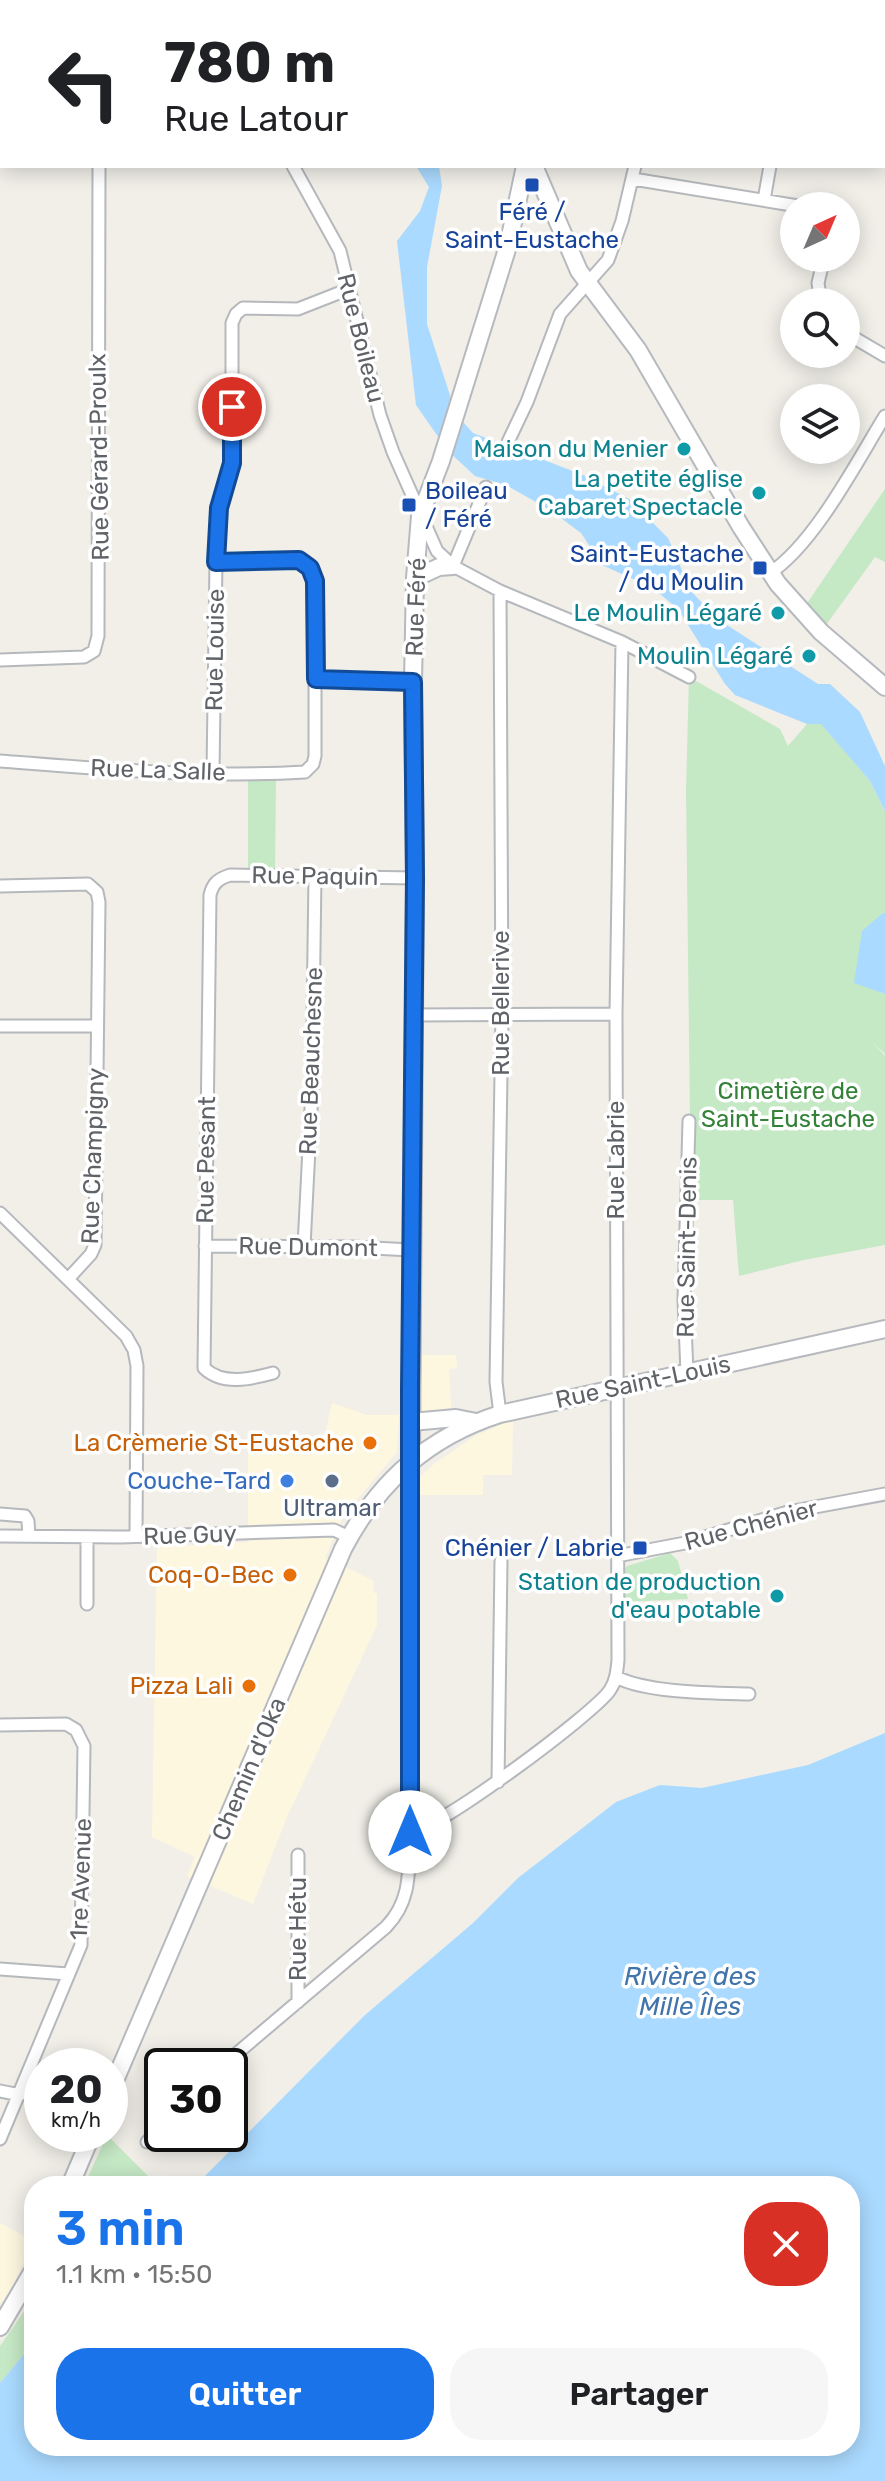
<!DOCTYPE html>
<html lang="fr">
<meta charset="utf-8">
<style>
:root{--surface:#fff;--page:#f6f6f6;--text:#202124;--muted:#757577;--accent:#1a73e8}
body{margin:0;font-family:Rubik,sans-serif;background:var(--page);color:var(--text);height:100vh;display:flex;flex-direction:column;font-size:30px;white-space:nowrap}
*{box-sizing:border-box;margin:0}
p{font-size:26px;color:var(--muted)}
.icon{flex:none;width:44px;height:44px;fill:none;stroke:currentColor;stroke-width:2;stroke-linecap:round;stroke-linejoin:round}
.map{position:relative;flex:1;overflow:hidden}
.sheet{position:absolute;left:24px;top:2176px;width:836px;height:280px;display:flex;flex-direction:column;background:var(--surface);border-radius:32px;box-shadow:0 4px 20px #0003}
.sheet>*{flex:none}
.guide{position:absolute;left:0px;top:0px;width:886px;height:168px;box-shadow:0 4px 20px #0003;background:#fff;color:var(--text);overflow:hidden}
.needle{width:52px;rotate:44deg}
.buttons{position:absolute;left:780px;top:192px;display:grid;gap:16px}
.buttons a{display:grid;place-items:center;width:80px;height:80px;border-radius:50%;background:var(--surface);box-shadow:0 4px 20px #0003;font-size:40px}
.speed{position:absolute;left:24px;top:2048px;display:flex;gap:16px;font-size:40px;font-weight:700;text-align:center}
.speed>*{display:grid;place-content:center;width:104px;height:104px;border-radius:50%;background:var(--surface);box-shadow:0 4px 20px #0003;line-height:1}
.speed small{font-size:20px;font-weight:400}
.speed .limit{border:4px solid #111;border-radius:12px;background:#fff;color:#111}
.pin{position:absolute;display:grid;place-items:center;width:68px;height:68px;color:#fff;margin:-34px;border:4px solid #fff;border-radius:50%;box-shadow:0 2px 8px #0007}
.me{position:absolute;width:88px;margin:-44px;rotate:0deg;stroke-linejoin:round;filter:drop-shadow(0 0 6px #0008)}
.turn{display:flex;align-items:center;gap:28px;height:168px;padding:0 32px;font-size:36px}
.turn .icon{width:104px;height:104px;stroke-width:2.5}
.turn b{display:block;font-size:56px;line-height:68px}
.round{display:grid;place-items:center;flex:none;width:84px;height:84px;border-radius:32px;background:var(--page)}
.head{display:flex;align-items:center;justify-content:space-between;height:136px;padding:0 32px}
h1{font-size:48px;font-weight:600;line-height:60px;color:var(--accent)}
.cta{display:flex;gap:16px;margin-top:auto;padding:16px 32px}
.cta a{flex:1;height:92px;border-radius:32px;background:var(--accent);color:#fff;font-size:32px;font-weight:600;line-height:92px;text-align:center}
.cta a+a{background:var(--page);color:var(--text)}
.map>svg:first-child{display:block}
.commercial{fill:#fef7e0}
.green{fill:#c5e8c5}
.water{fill:#aadaff}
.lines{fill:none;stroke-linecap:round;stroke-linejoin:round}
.street-casing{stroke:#b5b8bc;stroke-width:15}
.secondary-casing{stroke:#b6babf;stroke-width:20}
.primary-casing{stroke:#f2c960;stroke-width:20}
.street{stroke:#fff;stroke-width:11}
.secondary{stroke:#fff;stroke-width:16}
.primary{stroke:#fff2af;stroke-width:16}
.route-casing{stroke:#114b97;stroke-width:20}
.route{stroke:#1a73e8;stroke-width:14}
.transit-dot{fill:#1a4fb4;stroke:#fff;stroke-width:3}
.culture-dot{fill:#0f9aa8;stroke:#fff;stroke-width:3}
.food-dot{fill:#e8710a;stroke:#fff;stroke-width:3}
.shop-dot{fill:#3f7fe0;stroke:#fff;stroke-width:3}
.service-dot{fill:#5c6f8a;stroke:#fff;stroke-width:3}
.labels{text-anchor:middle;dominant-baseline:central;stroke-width:7;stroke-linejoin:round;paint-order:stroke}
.transit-label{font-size:24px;fill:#164399;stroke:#fff;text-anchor:end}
.street-label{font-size:24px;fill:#5f6368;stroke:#fff}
.culture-label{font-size:24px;fill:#0d838f;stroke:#fff;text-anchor:end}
.park-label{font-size:24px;fill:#348238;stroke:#fff}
.food-label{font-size:24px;fill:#c56008;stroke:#fff;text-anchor:end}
.shop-label{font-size:24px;fill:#366cbe;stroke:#fff;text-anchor:end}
.service-label{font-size:24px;fill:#4e5e75;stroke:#fff}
.water-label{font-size:26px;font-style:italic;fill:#4174aa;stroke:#fff}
</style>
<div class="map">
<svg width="885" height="2481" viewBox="0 0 885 2481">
<rect width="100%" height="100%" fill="#f1efe8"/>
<path class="commercial" d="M420 1355H456L457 1368 449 1369 451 1408 422 1412 419 1385Z
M332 1403 367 1415H399L397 1452 344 1515 325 1557 374 1581 373 1592 377 1594V1625L287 1817 253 1904 187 1876 195 1857 152 1837 157 1547 248 1542V1437L324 1438Z
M513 1419 512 1475H483V1495H419V1478L434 1464 475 1436Z
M0 2223 34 2241 11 2289 0 2304Z"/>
<path class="green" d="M885 489V562L875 557 821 632 801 612Z
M689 677 780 729 788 746 807 724 821 723 870 781 885 811V913H882L855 983 885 994V1054L873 1043 885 1056V1245L804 1260 739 1276 733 1200H691L686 790Z
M248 779H276L275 870H248Z
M670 1553 678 1561 688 1599 623 1602V1572L627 1566Z
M107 2135 158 2186H84Z
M34 2297V2342L0 2383V2346Z"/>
<path class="water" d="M416 166H439L442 186 427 267V324L456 414 473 433 583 475 629 499 668 538 691 591 716 618 818 684H830L860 712 885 766V811L870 781 821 724H807L735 695 725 684 678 609 653 588 602 565 581 533 550 510 506 485 475 476 448 451 416 405 397 241 420 211 429 187Z
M883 913H885V994L854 983 862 931Z
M885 1733V2481H0V2383L34 2342V2446H850V2186H195L365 2015 473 1923 518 1878 616 1802 660 1785 702 1788 808 1765Z"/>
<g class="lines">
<defs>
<path id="street" d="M156 0 158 2
M663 2 664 0
M0 79H2
M293 166 340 251 380 415 393 452 437 551 453 566 500 591 622 642 689 677
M633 179 798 206
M764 200 770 166
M821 302 818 283 824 258
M846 333 885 356
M508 442 527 402 560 314 608 260 622 221 635 166
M453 566 486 487
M770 573C815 543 856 463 885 416
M0 660 84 657 94 651 98 636 99 166
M316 679 413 682
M0 761C101 769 204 778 305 772L313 764 315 756V581L310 568 299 560 216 562
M213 772 216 562 219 508 232 463V323L236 314 243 308 298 309 349 289
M0 886 88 884 97 892 99 902 95 1245 91 1254 68 1279
M414 1015 616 1014
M0 1026H97
M0 1213 126 1336 134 1350 137 1366 136 1536
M205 1246 354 1247 411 1250
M304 1246 312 1090 315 876
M273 1373C251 1379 223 1386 204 1368L210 895C213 883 218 879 230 875L415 878
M687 1373 684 1300 689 1121
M500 1414 496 1382 502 1013 500 591
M0 1514 25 1516 28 1521 29 1536
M0 1536 120 1537 334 1530 349 1537
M617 1556 685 1543 788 1512 885 1494
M87 1604V1537
M616 1677C647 1693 714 1693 749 1694
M0 1725 66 1724 76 1730 84 1746 81 1945 0 2139
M498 1782 501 1561
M410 1832C435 1832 595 1713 610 1690 616 1681 617 1671 618 1660L616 1014 622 642
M298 1855V2002
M0 1969 68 1974
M222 2066 386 1927C413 1899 408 1869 410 1832L411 1461
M0 2091 20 2095
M147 2142 162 2126"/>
<path id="secondary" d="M415 0 417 2
M552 2V0
M534 166 579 271 638 350 741 527 778 584 821 632 885 687
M415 578 439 567 453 566
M411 1422 456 1418 476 1422
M411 1461 415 878 413 682 415 578 420 516 441 461 508 246 525 166
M110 2092 343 1549C378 1482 428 1437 500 1414L885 1329
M70 2186 92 2134
M0 2327 34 2269"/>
<path id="primary" d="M819 0 821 2
M839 0 841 2
M884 51 885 52
M884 74 885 75"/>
</defs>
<use href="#street" class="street-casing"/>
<use href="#secondary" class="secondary-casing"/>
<use href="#primary" class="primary-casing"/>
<use href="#street" class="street"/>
<use href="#secondary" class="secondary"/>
<use href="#primary" class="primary"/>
</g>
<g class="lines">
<defs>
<path id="route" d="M232 407V463L219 508 216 562 299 560 310 568 315 581 316 679 413 682 415 878 410 1389V1832"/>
</defs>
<use href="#route" class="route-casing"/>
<use href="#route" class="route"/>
</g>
<g class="transit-dot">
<rect x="524" y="177" width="16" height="16" rx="4"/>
<rect x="401" y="497" width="16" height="16" rx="4"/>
<rect x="752" y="560" width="16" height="16" rx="4"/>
<rect x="632" y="1540" width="16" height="16" rx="4"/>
</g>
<g class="culture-dot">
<circle cx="684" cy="449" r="8"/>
<circle cx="759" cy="493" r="8"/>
<circle cx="778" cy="613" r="8"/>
<circle cx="809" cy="656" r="8"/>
<circle cx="777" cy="1596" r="8"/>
</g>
<g class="food-dot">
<circle cx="370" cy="1443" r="8"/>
<circle cx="290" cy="1575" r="8"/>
<circle cx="249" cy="1686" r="8"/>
</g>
<circle class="shop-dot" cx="287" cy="1481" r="8"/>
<circle class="service-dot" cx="332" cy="1481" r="8"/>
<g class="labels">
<g class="transit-label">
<text x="532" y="212" text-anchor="middle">Féré /<tspan x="532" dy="28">Saint-Eustache</tspan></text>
<text x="425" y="491" text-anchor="start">Boileau<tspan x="425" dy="28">/ Féré</tspan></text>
<text x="744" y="554">Saint-Eustache<tspan x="744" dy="28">/ du Moulin</tspan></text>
<text x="624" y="1548">Chénier / Labrie</text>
</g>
<g class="street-label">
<text transform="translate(361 338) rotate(76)">Rue Boileau</text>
<text transform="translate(99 457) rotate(-91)">Rue Gérard-Proulx</text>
<text transform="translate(416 607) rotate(-88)">Rue Féré</text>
<text transform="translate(215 650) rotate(-89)">Rue Louise</text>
<text transform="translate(158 770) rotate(2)">Rue La Salle</text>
<text transform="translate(315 876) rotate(1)">Rue Paquin</text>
<text transform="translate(501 1003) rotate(-90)">Rue Bellerive</text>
<text transform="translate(311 1061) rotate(-88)">Rue Beauchesne</text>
<text transform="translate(93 1156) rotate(-88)">Rue Champigny</text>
<text transform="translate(206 1160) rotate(-89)">Rue Pesant</text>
<text transform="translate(616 1160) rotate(-90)">Rue Labrie</text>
<text transform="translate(308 1247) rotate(1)">Rue Dumont</text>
<text transform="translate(687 1247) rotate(-89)">Rue Saint-Denis</text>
<text transform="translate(643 1382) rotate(-12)">Rue Saint-Louis</text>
<text transform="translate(751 1525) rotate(-15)">Rue Chénier</text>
<text transform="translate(190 1535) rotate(-2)">Rue Guy</text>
<text transform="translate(249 1769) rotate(-67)">Chemin d'Oka</text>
<text transform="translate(81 1879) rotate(-88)">1re Avenue</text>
<text transform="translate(298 1929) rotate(-90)">Rue Hétu</text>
</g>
<g class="culture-label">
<text x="668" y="449">Maison du Menier</text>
<text x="743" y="479">La petite église<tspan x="743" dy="28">Cabaret Spectacle</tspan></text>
<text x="762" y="613">Le Moulin Légaré</text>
<text x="793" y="656">Moulin Légaré</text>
<text x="761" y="1582">Station de production<tspan x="761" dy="28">d'eau potable</tspan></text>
</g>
<g class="park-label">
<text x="788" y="1091">Cimetière de<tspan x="788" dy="28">Saint-Eustache</tspan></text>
</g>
<g class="food-label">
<text x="354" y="1443">La Crèmerie St-Eustache</text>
<text x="274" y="1575">Coq-O-Bec</text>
<text x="233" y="1686">Pizza Lali</text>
</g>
<g class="shop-label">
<text x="271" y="1481">Couche-Tard</text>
</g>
<g class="service-label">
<text x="332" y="1508">Ultramar</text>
</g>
<g class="water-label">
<text x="690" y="1976">Rivière des<tspan x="690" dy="30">Mille Îles</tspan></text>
</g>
</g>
</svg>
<div class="buttons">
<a><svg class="needle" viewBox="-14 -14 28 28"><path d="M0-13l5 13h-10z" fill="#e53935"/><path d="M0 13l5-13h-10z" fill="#757577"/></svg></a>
<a><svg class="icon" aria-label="search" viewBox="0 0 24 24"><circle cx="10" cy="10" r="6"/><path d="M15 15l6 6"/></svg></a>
<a><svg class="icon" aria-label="layers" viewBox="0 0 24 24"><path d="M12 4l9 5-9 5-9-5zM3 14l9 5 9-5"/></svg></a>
</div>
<div class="speed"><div>20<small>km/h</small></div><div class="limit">30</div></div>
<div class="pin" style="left:232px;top:407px;background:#d93025"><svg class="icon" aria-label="arrive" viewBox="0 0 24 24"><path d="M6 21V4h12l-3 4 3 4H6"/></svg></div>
<svg class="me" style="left:410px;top:1832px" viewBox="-20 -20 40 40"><circle r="19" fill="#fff"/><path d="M0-13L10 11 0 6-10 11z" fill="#1a73e8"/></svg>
<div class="guide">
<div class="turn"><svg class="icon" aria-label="left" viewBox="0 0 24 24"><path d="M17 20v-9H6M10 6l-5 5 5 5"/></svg><div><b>780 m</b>Rue Latour</div></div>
</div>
<section class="sheet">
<div class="head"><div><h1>3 min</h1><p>1.1 km · 15:50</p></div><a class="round" style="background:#d93025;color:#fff"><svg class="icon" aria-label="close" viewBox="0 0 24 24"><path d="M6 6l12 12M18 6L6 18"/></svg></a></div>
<div class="cta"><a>Quitter</a><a>Partager</a></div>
</section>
</div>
